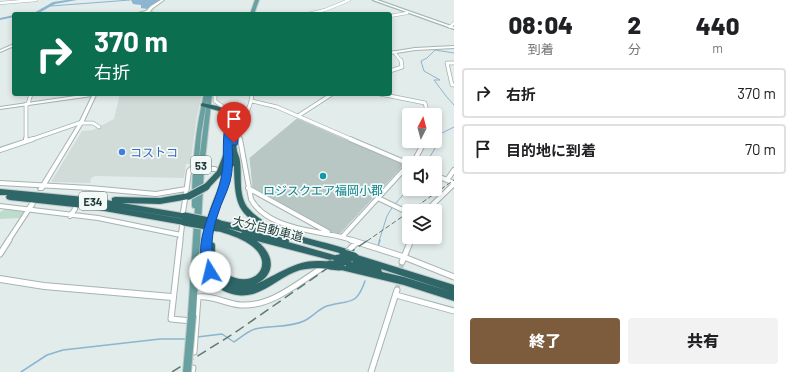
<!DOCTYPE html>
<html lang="ja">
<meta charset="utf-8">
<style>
:root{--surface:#fff;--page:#f2f2f2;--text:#202124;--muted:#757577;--line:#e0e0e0;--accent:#7d5c3e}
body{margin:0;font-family:Barlow,"Noto Sans JP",sans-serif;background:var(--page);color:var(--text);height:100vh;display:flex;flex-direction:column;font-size:15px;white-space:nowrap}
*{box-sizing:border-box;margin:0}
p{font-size:13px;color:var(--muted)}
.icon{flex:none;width:22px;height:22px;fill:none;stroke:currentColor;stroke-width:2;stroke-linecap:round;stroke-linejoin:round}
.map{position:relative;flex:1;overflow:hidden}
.drawer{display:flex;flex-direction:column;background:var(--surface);width:340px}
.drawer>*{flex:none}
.hud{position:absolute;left:12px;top:12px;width:380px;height:84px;border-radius:4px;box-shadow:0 2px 6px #0003;background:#0b6e4f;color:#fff;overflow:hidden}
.needle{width:26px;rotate:6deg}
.controls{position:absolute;left:402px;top:108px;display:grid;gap:8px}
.controls a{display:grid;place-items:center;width:40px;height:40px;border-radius:4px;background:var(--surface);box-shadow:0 2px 6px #0003;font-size:20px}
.pin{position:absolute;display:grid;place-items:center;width:34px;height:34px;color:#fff;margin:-41px -17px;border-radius:50% 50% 50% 0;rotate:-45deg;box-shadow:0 0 4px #0007}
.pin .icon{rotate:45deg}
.me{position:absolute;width:44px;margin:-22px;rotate:351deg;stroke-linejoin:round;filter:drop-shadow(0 0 3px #0008)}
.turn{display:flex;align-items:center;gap:14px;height:84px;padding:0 16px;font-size:18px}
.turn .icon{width:52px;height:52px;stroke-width:2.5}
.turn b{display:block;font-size:28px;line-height:34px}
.eta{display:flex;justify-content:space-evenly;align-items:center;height:68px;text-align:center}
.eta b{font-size:24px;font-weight:800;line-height:28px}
.primary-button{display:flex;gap:8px;margin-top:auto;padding:8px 16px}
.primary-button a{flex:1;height:46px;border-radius:4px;background:var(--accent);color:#fff;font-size:16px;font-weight:800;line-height:46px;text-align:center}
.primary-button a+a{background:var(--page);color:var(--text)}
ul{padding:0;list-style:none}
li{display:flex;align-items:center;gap:12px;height:50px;margin:0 8px 6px;padding:0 8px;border:2px solid var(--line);border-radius:4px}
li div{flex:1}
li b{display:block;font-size:15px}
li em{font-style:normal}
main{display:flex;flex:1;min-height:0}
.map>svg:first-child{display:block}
.built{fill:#d1dcd9}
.green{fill:#bcddcc}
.water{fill:#8bb5d0}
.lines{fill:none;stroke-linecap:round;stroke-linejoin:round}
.stream-far1{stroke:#8bb5d0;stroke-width:1}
.stream{stroke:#8bb5d0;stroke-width:1.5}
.river{fill:#8bb5d0;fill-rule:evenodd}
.building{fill:#b8c7c4;stroke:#b5c6c3}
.minor-tunnel-far1{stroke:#bcc9c7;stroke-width:4;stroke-dasharray:4 2;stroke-linecap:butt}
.minor-tunnel{stroke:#bcc9c7;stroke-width:5;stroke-dasharray:5 2.5;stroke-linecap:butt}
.minor-far3-casing{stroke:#a5b4b2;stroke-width:3.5}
.minor-far2-casing{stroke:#a5b4b2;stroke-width:4.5}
.minor-far1-casing{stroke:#a5b4b2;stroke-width:6}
.minor-casing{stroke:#a5b4b2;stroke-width:7}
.tertiary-casing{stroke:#a5b4b2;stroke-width:2}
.secondary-casing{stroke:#a1b8b5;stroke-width:2.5}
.primary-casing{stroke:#c1c9c8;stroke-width:2}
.motorway-casing{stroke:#c1c9c8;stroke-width:2}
.minor-far3{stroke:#fff;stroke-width:2.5}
.minor-far2{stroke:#fff;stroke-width:3}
.minor-far1{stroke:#fff;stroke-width:4}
.minor{stroke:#fff;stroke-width:5}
.tertiary{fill:#fff;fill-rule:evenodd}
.secondary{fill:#fff;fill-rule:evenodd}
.primary{fill:#68a1a0;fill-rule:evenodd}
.motorway{fill:#2f6769;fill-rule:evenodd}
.rail-far1{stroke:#5d7978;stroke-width:1;stroke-dasharray:5 2.5;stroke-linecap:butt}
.rail{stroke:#5d7978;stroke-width:1.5;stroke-dasharray:10 5;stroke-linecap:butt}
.primary-bridge-casing{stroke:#c1c9c8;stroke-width:10;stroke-linecap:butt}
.motorway-bridge-far1-casing{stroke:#c1c9c8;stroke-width:9;stroke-linecap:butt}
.motorway-bridge-casing{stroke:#c1c9c8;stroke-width:11;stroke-linecap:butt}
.primary-bridge{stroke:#68a1a0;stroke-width:8}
.motorway-bridge-far1{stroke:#2f6769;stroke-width:7}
.motorway-bridge{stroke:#2f6769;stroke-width:9}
.route{fill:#1a73e8;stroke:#114b97}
.shop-dot{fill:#3f7fe0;stroke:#f3f9f7;stroke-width:1.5}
.culture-dot{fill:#0f9aa8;stroke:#f3f9f7;stroke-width:1.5}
.labels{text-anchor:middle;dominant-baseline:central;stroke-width:3.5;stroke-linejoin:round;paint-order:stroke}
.shield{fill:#f3f9f7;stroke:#617574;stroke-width:1}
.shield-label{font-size:11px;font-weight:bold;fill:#233d3c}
.shop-label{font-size:12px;fill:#366cbe;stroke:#f3f9f7;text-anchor:start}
.culture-label{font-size:12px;fill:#0d838f;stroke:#f3f9f7}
.street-label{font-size:12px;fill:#233d3c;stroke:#f3f9f7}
</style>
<main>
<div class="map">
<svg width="454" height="372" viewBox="0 0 454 372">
<rect width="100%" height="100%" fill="#e2ecea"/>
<path class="built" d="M120 94H202L197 116 190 164H186L184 178 95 176 91 178 90 183 51 182 82 131 93 130 114 119Z"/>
<path class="green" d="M6 209 25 211 24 214 19 218 0 219V212Z"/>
<path class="water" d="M131 0H161L148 9 141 8V5L133 4Z"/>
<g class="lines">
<path class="stream-far1" d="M51 6 130 0
M454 53 435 50 427 58 421 61 424 71 440 80H434L446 96 454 105
M426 163 437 145 438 135 454 127
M395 204 409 188
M379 241 387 216 393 206"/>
<path class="stream" d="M378 246 380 240
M197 337 222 334 234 342C240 338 248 331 255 329 271 325 289 328 304 321 313 317 318 309 327 306 350 299 356 307 365 281
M21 372 47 355 63 350 160 339H186"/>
<path class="river" d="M67 0H77L55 4 37 14H32L53 2Z
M14 15V17L0 20V18Z"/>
</g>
<path class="building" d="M297 119 403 165 340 233 331 231 253 187 250 158Z"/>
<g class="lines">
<path class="minor-tunnel-far1" d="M215 169H239
M81 201 87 192"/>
<path class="minor-tunnel" d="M397 290 402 262"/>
<defs>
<path id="minor-far3" d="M0 3 36 0
M146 14 147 12 155 14
M308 14 325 10 349 0
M390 16 407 13
M450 27 454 23
M394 52 401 61"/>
<path id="minor-far2" d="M454 63H447L452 85H454
M390 71 402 67 401 60
M215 94V101C234 114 235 117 240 140
M380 94 425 103 428 115
M252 101 277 107 353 140
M298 116 332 94
M237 122C247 116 251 105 252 94
M81 123H93L99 127
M26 140V104H28L31 94
M30 140 82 122"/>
<path id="minor-far1" d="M26 139V141
M240 139 251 199C262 221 294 228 316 232 329 235 341 235 353 241
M350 139 409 164
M0 150 33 139
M413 163 425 141
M201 169H215
M435 175 454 183
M447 180 454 170
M0 183 90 188 156 194 186 189
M248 188 328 232
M186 194 189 171 191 169H196
M378 198 409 213
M0 206 98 218 181 235
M426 211 454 184
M183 212 185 200
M70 216 75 209
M343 236 409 164
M8 241 29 209
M180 241 182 226
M411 241 412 237"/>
<path id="minor" d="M180 240 171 319 192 321
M351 240 404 257 454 277
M350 249 356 243
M0 254 9 240
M402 262 411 240
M396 295 454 311
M194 352 198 297C213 295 226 304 241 305 271 307 298 283 322 268
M192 372 193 368
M371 372 397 290"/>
<path id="tertiary" d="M161 0H164L153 8 148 13 140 14H134L146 11 151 6Z
M14 44V46L0 52V50Z
M454 46V48L415 50 390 54V52L415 48Z
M89 94H99L96 95 83 123 43 190H39L38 189 39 188 79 123 92 96 0 109V107Z
M32 202 34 203 35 204 31 210H27L26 209 30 203Z
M0 276 44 283 172 294 174 295 175 297 174 299 172 300 44 289 0 282Z"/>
<path id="secondary" d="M373 0H377L454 27V29Z"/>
<path id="primary" d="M255 0H259L254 14H250Z
M204 94H212L204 169 196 315 195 318 192 319 189 318 188 315 195 208H193L192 206C192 168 195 131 204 94ZM207 100 199 161 201 135Z"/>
<path id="motorway" d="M203 103C209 105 218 105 224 109 238 117 235 137 237 151 238 155 240 158 240 162 242 178 238 197 249 209 272 235 319 239 350 250L351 252 350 254 347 255 292 240 288 242 281 240 341 257 342 259 341 261 338 262 257 241C274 254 277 274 256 284 277 275 294 261 317 261 323 261 328 261 333 262L334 265 333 268 330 269C320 268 309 268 300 270 283 275 270 289 253 294 245 296 237 296 229 293 205 285 200 263 203 240 204 231 206 222 209 213 213 199 220 188 223 173L208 189H206L202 187 217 171 224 153 225 137 227 122 224 115 219 111 201 106V104ZM234 166C235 204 236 215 273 232L218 220 215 221 214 223 216 225 214 228 215 230C227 234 239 237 249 244 278 263 254 291 227 274 223 272 219 268 217 263 215 258 215 251 215 245L214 243 210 242 216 214 226 189 230 167ZM227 228 242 232 241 233Z
M0 189 95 198 112 201V198L115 197 160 198 189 193 193 196 189 199 160 204 122 203 188 214 189 216 188 218 185 219 107 206 184 219 187 220 188 222 187 224 184 225 93 209 10 200 7 199 6 197 7 195H0Z
M354 254 454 285V301L404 285 337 269 336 266 337 263 340 262 344 263 343 261 344 259 347 257 351 259 350 257 351 255ZM381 269 452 292 404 277 382 272Z"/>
</defs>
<use href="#minor-far3" class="minor-far3-casing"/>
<use href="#minor-far2" class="minor-far2-casing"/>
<use href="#minor-far1" class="minor-far1-casing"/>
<use href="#minor" class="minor-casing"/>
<use href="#tertiary" class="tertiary-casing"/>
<use href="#secondary" class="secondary-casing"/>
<use href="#primary" class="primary-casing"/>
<use href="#motorway" class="motorway-casing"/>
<use href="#minor-far3" class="minor-far3"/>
<use href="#minor-far2" class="minor-far2"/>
<use href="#minor-far1" class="minor-far1"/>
<use href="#minor" class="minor"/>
<use href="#tertiary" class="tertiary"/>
<use href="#secondary" class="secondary"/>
<use href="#primary" class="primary"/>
<use href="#motorway" class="motorway"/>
<path class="rail-far1" d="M410 211 454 180
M367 241 409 212"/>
<path class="rail" d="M172 372 233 334 368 240"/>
<defs>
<path id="primary-bridge" d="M187 372 192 315"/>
<path id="motorway-bridge-far1" d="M189 196 206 187
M185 216 218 223
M184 222 218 228"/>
<path id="motorway-bridge" d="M344 254 354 257
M338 259 347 261
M330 265 340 266"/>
</defs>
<use href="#primary-bridge" class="primary-bridge-casing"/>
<use href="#motorway-bridge-far1" class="motorway-bridge-far1-casing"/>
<use href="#motorway-bridge" class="motorway-bridge-casing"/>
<use href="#primary-bridge" class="primary-bridge"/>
<use href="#motorway-bridge-far1" class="motorway-bridge-far1"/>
<use href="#motorway-bridge" class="motorway-bridge"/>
</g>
<path class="route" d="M227 121H232C236 129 240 137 237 145H232C233 157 233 170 230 182 227 193 221 203 218 214 211 233 210 253 215 272L214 275 210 276 206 275C189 240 217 206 222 173 225 159 221 133 227 121Z"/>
<circle class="shop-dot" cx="122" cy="152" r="4"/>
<circle class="culture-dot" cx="323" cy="176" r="4"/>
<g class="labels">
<g class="shield">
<rect x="191" y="156" width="20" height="18" rx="3"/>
<rect x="79" y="192" width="28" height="18" rx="3"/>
</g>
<g class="shield-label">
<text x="201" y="165">53</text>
<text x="93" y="201">E34</text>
</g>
<g class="shop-label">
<text x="130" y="152">コストコ</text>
</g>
<g class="culture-label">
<text x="323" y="190">ロジスクエア福岡小郡</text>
</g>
<g class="street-label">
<text transform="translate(268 228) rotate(14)">大分自動車道</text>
</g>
</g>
</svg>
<div class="controls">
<a><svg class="needle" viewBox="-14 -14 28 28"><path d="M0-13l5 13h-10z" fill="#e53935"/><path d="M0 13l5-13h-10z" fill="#757577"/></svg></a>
<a><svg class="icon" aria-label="sound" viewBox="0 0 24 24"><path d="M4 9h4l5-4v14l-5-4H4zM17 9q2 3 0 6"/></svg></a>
<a><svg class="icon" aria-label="layers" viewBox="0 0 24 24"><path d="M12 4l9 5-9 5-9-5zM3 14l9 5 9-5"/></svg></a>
</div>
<div class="pin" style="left:234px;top:143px;background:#d93025"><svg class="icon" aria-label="arrive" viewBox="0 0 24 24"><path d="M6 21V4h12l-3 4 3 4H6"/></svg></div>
<svg class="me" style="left:210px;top:272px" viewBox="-20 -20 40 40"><circle r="19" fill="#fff"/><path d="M0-13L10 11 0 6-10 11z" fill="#1a73e8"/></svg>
<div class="hud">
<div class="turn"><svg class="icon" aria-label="right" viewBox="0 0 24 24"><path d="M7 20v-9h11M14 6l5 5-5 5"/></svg><div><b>370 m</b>右折</div></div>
</div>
</div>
<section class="drawer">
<div class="eta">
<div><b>08:04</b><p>到着</p></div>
<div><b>2</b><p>分</p></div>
<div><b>440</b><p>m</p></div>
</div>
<ul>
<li><svg class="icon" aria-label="right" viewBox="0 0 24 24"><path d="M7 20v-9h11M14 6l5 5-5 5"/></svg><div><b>右折</b></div><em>370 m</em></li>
<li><svg class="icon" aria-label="arrive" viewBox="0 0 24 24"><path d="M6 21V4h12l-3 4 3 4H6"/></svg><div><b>目的地に到着</b></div><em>70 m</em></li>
</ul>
<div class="primary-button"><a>終了</a><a>共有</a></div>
</section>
</main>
